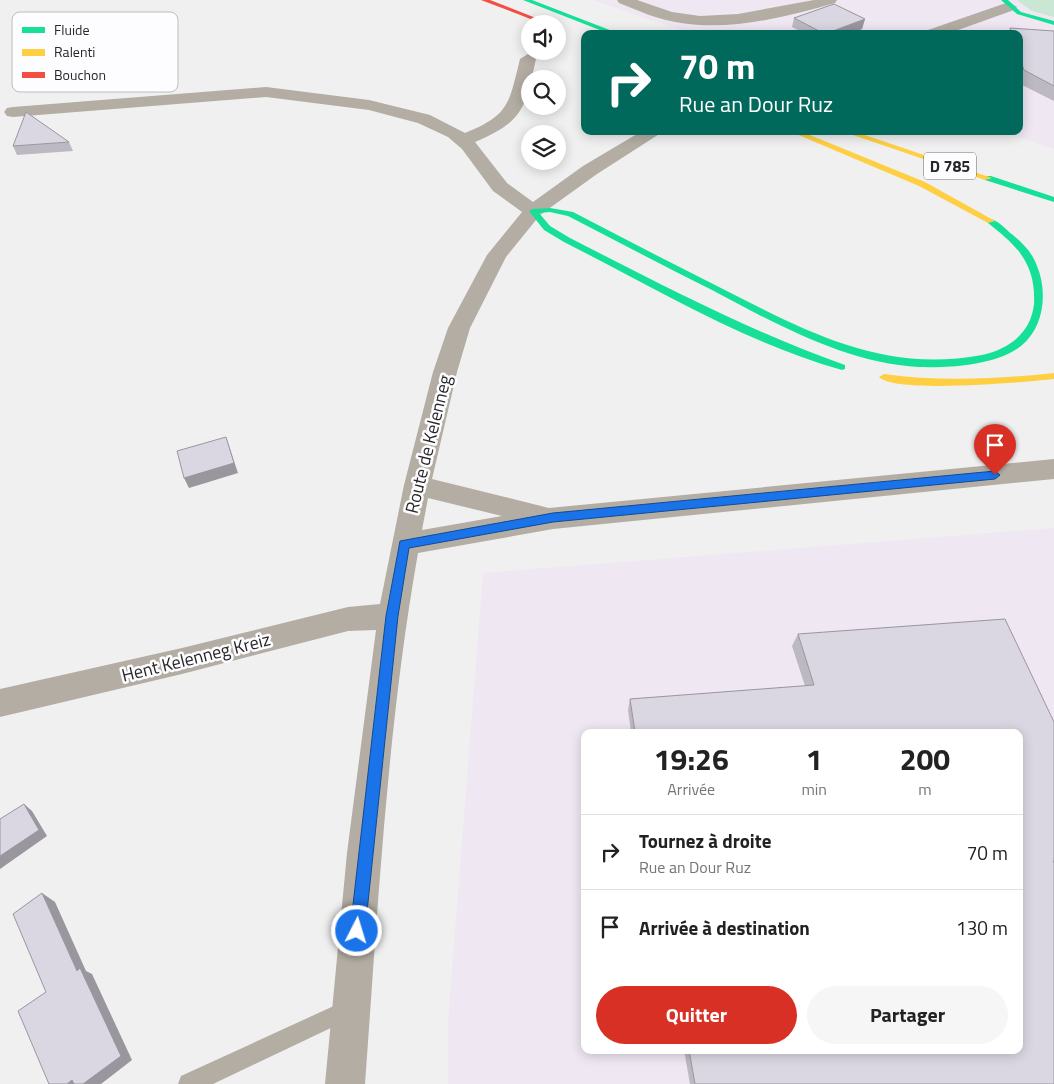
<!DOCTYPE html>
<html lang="fr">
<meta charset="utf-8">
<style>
:root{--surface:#fff;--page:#f6f6f6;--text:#222;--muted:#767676;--line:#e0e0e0;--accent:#d93025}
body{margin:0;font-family:"Titillium Web",sans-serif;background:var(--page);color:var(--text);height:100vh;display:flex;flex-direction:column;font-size:19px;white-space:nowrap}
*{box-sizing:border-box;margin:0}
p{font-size:16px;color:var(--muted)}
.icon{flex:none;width:28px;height:28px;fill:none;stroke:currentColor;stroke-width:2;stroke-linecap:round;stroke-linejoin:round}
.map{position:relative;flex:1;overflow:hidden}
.sheet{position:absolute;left:581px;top:729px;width:442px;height:325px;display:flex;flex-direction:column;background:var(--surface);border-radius:10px;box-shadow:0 2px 12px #0003}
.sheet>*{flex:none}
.top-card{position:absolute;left:581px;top:30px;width:442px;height:105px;border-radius:10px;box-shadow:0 2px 12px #0003;background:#00695c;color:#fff;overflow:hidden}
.controls{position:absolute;left:521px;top:15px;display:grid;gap:10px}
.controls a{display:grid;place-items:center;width:45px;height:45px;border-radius:50%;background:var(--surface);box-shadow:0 2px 12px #0003;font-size:25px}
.pin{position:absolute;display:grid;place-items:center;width:42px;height:42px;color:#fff;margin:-51px -21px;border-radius:50% 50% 50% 0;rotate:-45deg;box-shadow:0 0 5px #0007}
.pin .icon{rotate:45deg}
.me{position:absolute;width:55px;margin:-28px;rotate:5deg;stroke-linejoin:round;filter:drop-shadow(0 0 4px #0008)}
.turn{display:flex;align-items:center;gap:18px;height:105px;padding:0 15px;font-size:22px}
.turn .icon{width:65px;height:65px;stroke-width:2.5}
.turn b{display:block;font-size:35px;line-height:42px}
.eta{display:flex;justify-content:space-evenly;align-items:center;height:85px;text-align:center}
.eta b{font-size:30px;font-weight:700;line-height:35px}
.cta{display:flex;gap:10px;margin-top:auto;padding:10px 15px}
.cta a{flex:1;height:58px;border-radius:30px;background:var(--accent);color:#fff;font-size:20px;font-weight:700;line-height:58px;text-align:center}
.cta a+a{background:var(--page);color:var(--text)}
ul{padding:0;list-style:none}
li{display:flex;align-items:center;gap:15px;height:75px;padding:0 15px;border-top:1px solid var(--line)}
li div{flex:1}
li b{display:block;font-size:19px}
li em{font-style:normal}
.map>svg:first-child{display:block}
.commercial{fill:#efe7f2;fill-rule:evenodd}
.green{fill:#cae7d4}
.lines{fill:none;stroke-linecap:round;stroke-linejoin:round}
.lane{fill:#b3ada3;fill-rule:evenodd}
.street{fill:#b3ada3;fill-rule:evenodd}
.fast{fill:#16e098;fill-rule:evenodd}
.slow{fill:#ffcf43;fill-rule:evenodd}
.jam{fill:#f24e42;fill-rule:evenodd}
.wall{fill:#bcb9c2}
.shaded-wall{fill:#99969e}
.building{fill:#dbd7e2;stroke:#99969e}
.route{fill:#1a73e8;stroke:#114b97}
.labels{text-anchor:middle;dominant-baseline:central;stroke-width:5;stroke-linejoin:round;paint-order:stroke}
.shield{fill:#fdfdff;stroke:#676768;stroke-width:1}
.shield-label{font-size:16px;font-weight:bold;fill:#272728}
.street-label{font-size:18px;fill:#272728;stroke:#fdfdff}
.key{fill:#fdfdff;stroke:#bdbdbe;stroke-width:1}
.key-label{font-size:14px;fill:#272728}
</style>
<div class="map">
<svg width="1054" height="1084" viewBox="0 0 1054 1084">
<rect width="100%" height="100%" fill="#f0f0f1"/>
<path class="commercial" d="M593 0H1054V149L999 131H1020V34H691Z
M1054 528V1084H448V1021L483 573ZM585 732H1020V1050H585Z"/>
<path class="green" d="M1017 0H1054V17L1032 11Z"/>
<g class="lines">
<path class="lane" d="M349 999 356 1002 359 1009 356 1016 213 1084H178L181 1076Z"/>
<path class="street" d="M617 0H637L672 12 700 16 738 14 814 0H837L835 3C786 17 732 31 681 23 659 20 639 11 619 3Z
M1009 2 1017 7 1014 10 947 34H923L925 31Z
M528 54 536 59C525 107 525 121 475 142L507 183 533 202 583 166 642 131H664L597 174 540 215 506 257 470 328 457 372 432 479 549 508 1054 459V479L553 529 418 553C387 728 378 907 365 1084H325L347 853 376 630 348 631 182 674 0 717V689L182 648 348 607 380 604 404 485 433 372 448 328 487 255 522 212 493 191 462 149 448 137 418 123 369 110 266 97 13 117 7 116 4 112 7 108 13 107 266 87 369 100 430 115 465 133C510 115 509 103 520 59ZM428 498 502 516 422 530Z"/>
<path class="fast" d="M523 0H532L620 34H610Z
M1001 0H1008L1021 12 1054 21V25L1017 14Z
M985 176H991L1054 197V202L985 180Z
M550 208 573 212C621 237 669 262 717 286 804 330 881 374 982 355 1009 349 1031 333 1034 304 1036 263 1017 246 988 223L987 221 991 219C998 221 1004 227 1009 232 1021 241 1032 252 1037 266 1048 292 1044 328 1021 346 996 365 950 368 919 367 847 364 774 323 712 290 664 266 616 241 568 216L550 212 539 213 550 226 570 238C660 284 749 331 845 365V369L842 370C745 343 653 287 564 242L544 230 529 211 533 209Z"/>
<path class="slow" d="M789 131H800L925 182 995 221 988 223 919 186Z
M841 131H853L992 178 985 180Z
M1054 373V379C1027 382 895 394 879 377L884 374C941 382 997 379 1054 373Z"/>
<path class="jam" d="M481 0H490L546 22 541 23Z"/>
</g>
<path class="wall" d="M794 18 865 19 862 29 848 34H805L792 27Z
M1010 28 1054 31V101L1020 84V34H1008Z
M69 142 73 151 17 155 13 146Z
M798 634 1054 722V1084H690L684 1050H1020V732H631L628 710 630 699 805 686 792 646Z"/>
<path class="shaded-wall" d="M865 19 862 29 848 34H826Z
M226 437 238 473 189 488 184 478Z
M24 804 32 811 47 836 0 869V856Z
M42 893 55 902 86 971 92 974 132 1060 101 1084H67L77 971Z"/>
<path class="building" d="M834 4 865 19 825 34 794 18Z
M1010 28 1054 31V86L1024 70 1020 59V34H1012Z
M26 112 69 142 13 146Z
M226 437 234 463 184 478 177 451Z
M1005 619 1054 722V861H1053L1054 863V1084H695L689 1050H1020V732H635L630 699 814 685 798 634Z
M24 804 39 830 0 856V819Z
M42 893 77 971 80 968 121 1056 83 1084H74L72 1080 67 1084H49L18 1011 46 992 13 914Z"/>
<path class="route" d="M995 471 1000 475 995 479 553 522 409 548 398 616 365 931 363 936 357 938 352 936 350 931 386 616 400 541 553 513Z"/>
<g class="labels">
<rect class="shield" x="924" y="152.5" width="52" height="27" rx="4"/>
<g class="shield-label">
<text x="950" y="166">D 785</text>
</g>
<g class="street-label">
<text transform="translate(428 444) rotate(-76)">Route de Kelenneg</text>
<text transform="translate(196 657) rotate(-14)">Hent Kelenneg Kreiz</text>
</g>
</g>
<rect x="12" y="12" width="166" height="80" rx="8" class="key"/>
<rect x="22" y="27" width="23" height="6" fill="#16e098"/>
<rect x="22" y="49" width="23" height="7" fill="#ffcf43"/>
<rect x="22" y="72" width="23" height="6" fill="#f24e42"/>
<g class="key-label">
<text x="54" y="35">Fluide</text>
<text x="54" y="57">Ralenti</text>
<text x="54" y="80">Bouchon</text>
</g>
</svg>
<div class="controls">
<a><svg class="icon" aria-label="sound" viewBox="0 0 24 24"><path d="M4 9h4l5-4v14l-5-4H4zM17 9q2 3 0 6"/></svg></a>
<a><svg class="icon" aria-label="search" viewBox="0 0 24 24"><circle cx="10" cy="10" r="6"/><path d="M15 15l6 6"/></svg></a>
<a><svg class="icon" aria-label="layers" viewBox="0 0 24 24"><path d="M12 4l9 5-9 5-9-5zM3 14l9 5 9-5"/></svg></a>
</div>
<div class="pin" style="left:995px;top:475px;background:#d93025"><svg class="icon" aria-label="arrive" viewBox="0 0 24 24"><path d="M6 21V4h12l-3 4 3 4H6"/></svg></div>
<svg class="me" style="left:357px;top:931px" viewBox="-20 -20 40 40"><circle r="17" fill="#1a73e8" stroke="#fff" stroke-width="3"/><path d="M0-11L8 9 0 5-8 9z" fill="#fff"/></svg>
<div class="top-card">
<div class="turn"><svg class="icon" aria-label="right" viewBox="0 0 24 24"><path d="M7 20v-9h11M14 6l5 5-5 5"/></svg><div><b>70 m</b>Rue an Dour Ruz</div></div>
</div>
<section class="sheet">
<div class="eta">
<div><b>19:26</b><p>Arrivée</p></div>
<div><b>1</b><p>min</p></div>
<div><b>200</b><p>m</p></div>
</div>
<ul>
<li><svg class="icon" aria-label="right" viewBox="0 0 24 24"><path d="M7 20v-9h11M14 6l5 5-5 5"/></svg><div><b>Tournez à droite</b><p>Rue an Dour Ruz</p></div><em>70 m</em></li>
<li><svg class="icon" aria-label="arrive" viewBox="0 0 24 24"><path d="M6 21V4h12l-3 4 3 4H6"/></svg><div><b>Arrivée à destination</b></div><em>130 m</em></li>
</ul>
<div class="cta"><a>Quitter</a><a>Partager</a></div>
</section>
</div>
